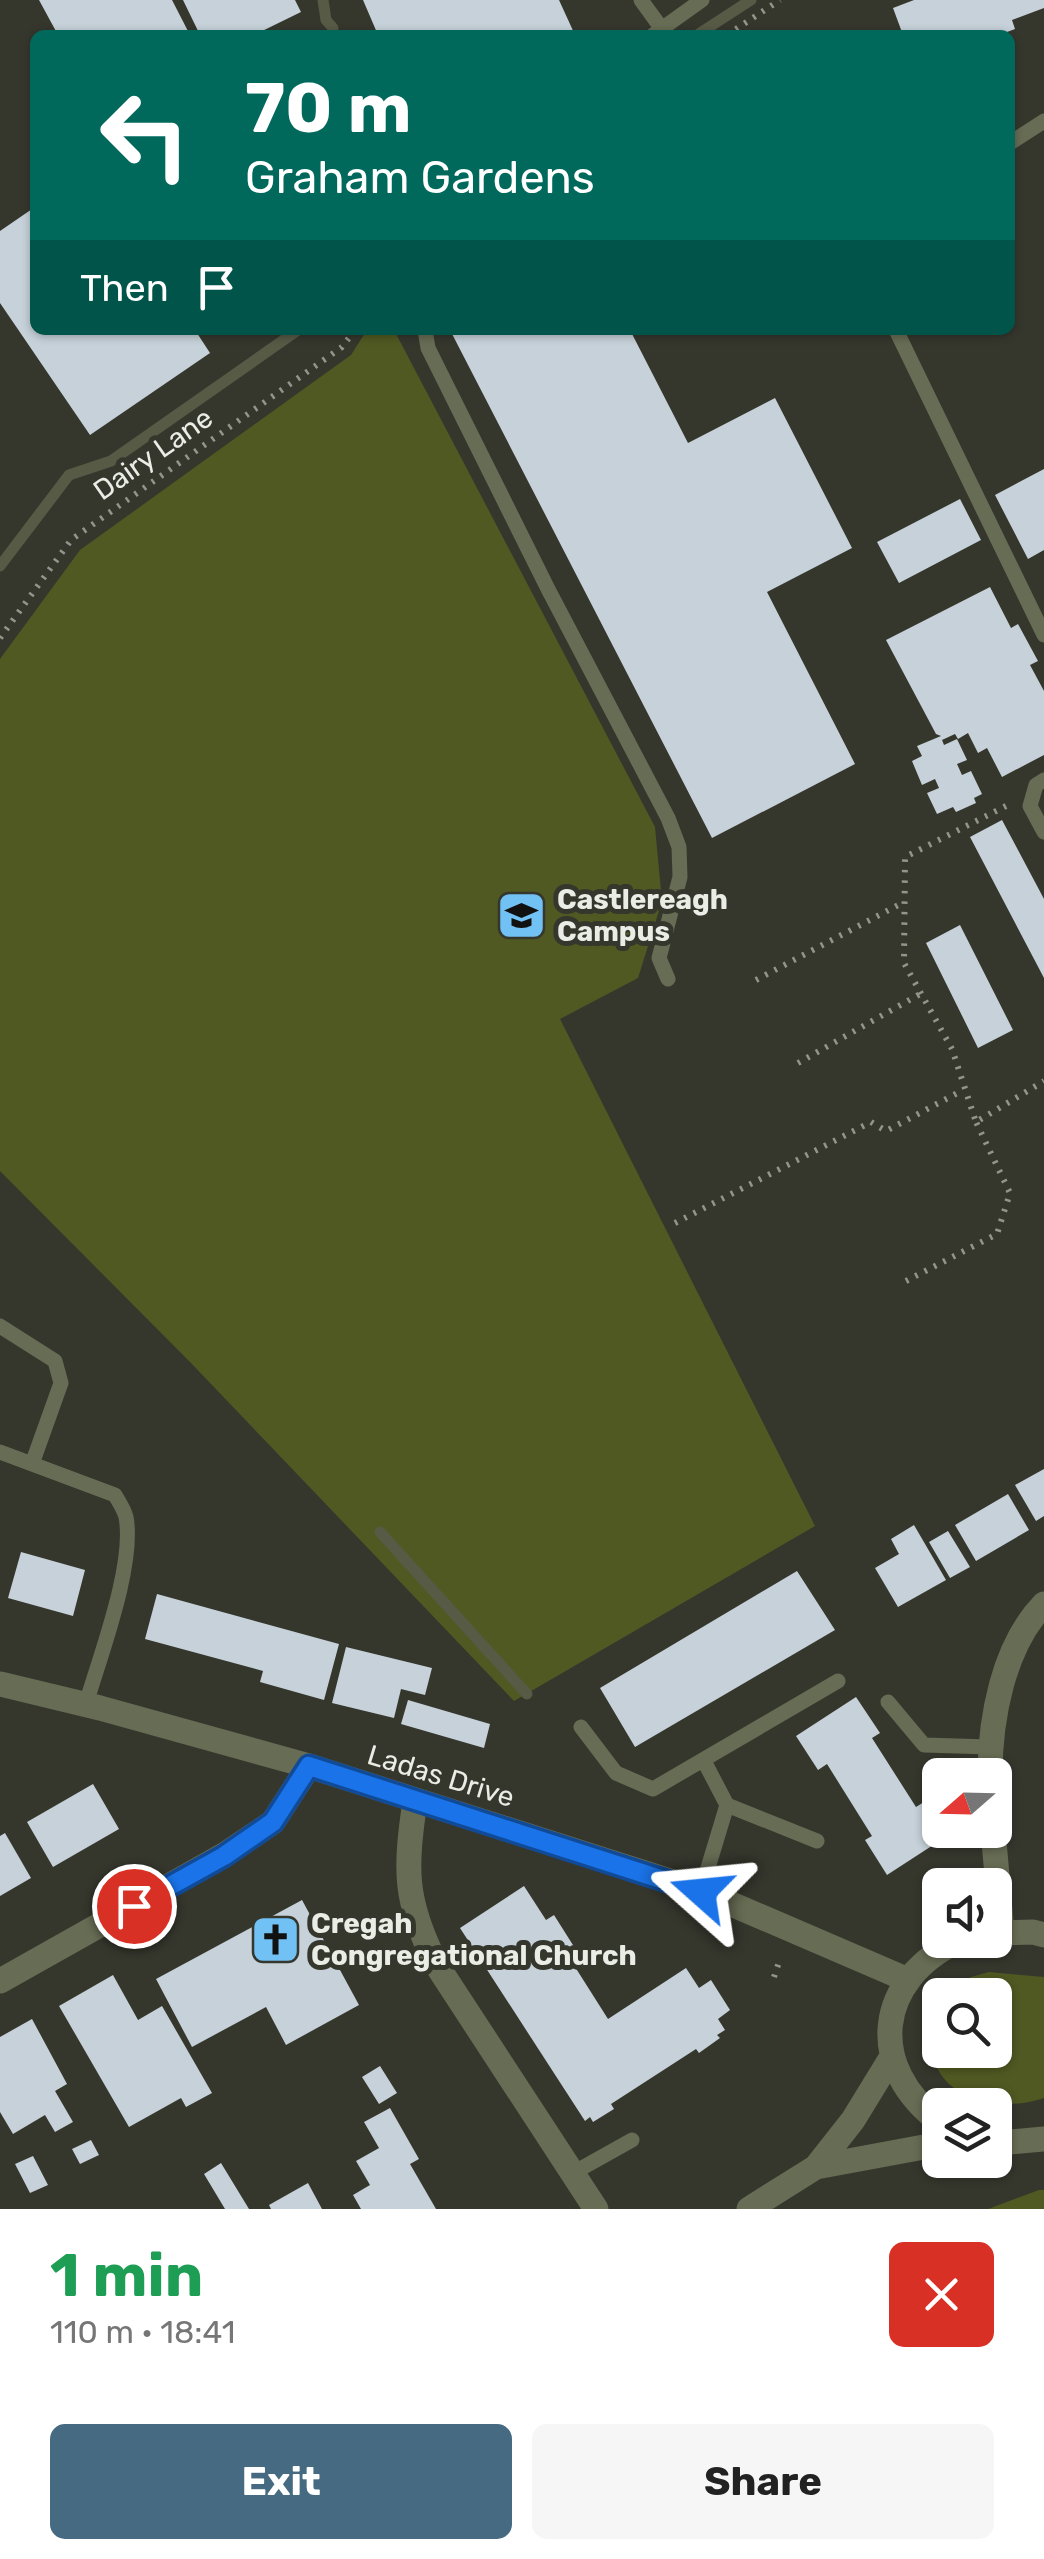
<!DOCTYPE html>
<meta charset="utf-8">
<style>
:root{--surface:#fff;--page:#f6f6f6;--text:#222;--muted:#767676;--accent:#466a81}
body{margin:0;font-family:Rubik,sans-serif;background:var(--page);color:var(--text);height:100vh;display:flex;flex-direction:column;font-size:38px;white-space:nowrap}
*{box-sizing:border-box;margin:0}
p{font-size:32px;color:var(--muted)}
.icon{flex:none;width:55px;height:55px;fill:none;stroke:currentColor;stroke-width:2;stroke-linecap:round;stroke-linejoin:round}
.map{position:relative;height:2209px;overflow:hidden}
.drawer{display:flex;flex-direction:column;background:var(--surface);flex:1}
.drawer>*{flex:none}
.top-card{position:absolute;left:30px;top:30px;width:985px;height:305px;border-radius:15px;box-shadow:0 2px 8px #0004;background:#00695c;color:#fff;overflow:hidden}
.needle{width:65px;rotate:250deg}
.controls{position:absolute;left:922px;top:1758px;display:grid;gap:20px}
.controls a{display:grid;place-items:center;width:90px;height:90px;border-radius:15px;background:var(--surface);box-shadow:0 2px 8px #0004;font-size:50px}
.pin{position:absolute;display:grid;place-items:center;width:85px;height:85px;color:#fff;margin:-42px;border:5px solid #fff;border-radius:50%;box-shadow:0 2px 10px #0007}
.me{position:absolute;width:110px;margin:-55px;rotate:288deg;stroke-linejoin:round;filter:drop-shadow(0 0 8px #0008)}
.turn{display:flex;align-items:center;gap:35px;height:210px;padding:0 50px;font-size:45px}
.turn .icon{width:130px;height:130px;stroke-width:2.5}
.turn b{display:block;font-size:70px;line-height:85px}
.then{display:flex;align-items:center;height:95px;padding:0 50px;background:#0003;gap:20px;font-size:38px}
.round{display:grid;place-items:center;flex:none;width:105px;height:105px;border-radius:15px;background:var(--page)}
.headline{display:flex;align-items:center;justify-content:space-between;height:170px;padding:0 50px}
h1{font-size:60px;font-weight:700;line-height:75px;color:#1e9e55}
.button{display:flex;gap:20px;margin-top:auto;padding:20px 50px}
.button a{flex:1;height:115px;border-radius:15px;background:var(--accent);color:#fff;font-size:40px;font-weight:700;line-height:115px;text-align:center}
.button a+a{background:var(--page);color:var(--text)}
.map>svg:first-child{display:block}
.green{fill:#505922}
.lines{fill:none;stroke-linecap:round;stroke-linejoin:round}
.stream{stroke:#575a45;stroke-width:11}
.building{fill:#c6d1d9}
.path{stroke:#93958d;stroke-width:6;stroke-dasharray:2.5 8;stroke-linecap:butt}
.service{stroke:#676c54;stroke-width:15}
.minor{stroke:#676c54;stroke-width:25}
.tertiary{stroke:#676c54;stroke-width:25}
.route-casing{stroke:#114b97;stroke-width:25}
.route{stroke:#1a73e8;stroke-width:18}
.labels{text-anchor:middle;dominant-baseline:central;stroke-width:10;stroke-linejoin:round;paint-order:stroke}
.street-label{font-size:28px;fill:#eaece6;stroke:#35372d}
.poi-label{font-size:28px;font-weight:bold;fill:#eaece6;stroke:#35372d;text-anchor:start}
</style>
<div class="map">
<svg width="1044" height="2209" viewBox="0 0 1044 2209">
<rect width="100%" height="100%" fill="#35372d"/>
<path class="green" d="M367 330H394L655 827 662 901 638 978 560 1019 815 1526 514 1701 191 1363 0 1171V659L80 550 351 355Z
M989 1972 1044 1977V2098C1000 2113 938 2101 931 2048 928 2030 930 2019 940 2004V2050H995V1995H949L971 1977Z
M1039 2190H1044V2209H988Z"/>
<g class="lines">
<path class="stream" d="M323 0 326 20 333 28
M697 35 751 0
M0 566 69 475 111 461 298 330
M380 1532 527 1694"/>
</g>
<path class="building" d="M39 0H172L190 35H58Z
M183 0H295L301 12 254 35H200Z
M363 0H559L575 35H378Z
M914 0H1044V8L1012 20 1015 29 999 35H903L893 8Z
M35 207V330H195L210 353 90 435 0 303V231Z
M450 330H630L688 443 775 398 852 548 767 592 855 764 712 838Z
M1044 469V550L1028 559 995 495Z
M960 499 981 540 899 583 877 542Z
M990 587 1011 628 1018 624 1038 661 1030 665 1044 691V755L1002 777 987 748 978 753 968 733 958 739 955 734 942 740 944 745 957 739 967 760 957 764 962 775 971 771 982 794 974 798 976 803 956 812 953 807 937 814 927 793 939 788 935 779 922 785 912 761 922 756 917 746 941 736 936 734 886 640Z
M1002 820 1044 899V978L970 837Z
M960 925 1013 1030 978 1048 926 943Z
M1044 1469V1516L1036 1521 1015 1485Z
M1008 1494 1029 1530 976 1561 955 1525Z
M914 1525 946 1580 898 1607 875 1568 899 1554 891 1539Z
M948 1531 970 1567 950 1578 929 1542Z
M21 1552 85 1570 73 1616 8 1598Z
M797 1571 835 1630 635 1747 600 1688Z
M157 1594 339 1644 324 1700 260 1682 263 1671 145 1639Z
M346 1647 432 1668 425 1695 401 1689 394 1718 332 1703Z
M856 1697 880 1733 872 1738 916 1807 924 1802 947 1836 887 1875 865 1840 872 1836 827 1764 818 1770 796 1736Z
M408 1700 490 1724 484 1748 401 1724Z
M93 1784 119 1829 53 1867 27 1822Z
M5 1833 31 1878 0 1896V1836Z
M524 1886 546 1920 554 1915 578 1953 570 1959 608 2019 686 1968 699 1988 711 1980 730 2010 718 2019 725 2030 717 2035 720 2038 699 2053 696 2049 611 2104 614 2109 593 2122 590 2117 585 2121 460 1928Z
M302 1900 359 2005 286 2045 266 2007 192 2047 156 1979Z
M113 1975 138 2020 162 2006 212 2093 186 2107 181 2098 129 2127 59 2006Z
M32 2019 67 2084 55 2091 73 2122 55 2132 45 2115 13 2134 0 2112V2037Z
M380 2066 397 2093 379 2104 362 2077Z
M390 2108 419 2159 410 2164 436 2209H361L353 2195 370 2185 356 2161 379 2148 364 2122Z
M91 2140 99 2155 80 2164 72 2149Z
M33 2156 48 2185 30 2193 15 2164Z
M221 2163 249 2209H225L204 2174Z
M308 2183 322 2209H271L269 2205Z"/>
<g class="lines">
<path class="path" d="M727 35 780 0
M0 638 71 540 342 347 355 330
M1006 806 905 857 904 963 952 1049 976 1122 1044 1081
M756 980 904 902
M798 1063 920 994
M675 1223 871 1122 886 1131 963 1090
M906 1281 997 1234 1010 1193 976 1122
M774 1977 780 1959"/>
<path class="service" d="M641 0 662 29
M653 35 702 0
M1010 143 1044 121
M425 330 428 348 548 589 668 818 679 847 680 877 659 958 668 979
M896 330 1044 635
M1044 780 1036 785 1030 806 1044 832
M0 1326 55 1361 61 1383 32 1464
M0 1452 115 1495C119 1502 124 1509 126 1517 135 1565 100 1656 86 1704
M888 1702 924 1745 990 1747
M581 1727 616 1773 653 1789 838 1681
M727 1805 817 1841
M701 1891 727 1805 704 1761
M573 2173 632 2140"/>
<path class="minor" d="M990 1775C990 1719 1003 1646 1044 1604
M415 1801C405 1870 404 1900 436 1964L596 2209
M993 1830 1002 1933
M0 1981 224 1855 273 1822 309 1766"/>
<path class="tertiary" d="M0 1684 100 1708 309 1766 701 1891 908 1980
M995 1933 1033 1932 1044 1935
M940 2122C866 2067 875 1979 960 1940
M995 2139 1010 2142 1044 2139
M816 2167 940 2144
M749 2209 816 2167 853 2120 891 2058"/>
</g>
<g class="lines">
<defs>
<path id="route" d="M134 1906 224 1856 273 1822 309 1766 701 1892"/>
</defs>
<use href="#route" class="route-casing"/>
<use href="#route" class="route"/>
</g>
<defs>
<symbol id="university-square" viewBox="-11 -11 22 22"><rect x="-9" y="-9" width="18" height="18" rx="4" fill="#71c1f5" stroke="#35372d"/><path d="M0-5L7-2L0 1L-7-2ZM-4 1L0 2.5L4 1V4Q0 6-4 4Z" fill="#111"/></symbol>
<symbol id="church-square" viewBox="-11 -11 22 22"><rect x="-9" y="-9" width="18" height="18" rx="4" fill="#71c1f5" stroke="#35372d"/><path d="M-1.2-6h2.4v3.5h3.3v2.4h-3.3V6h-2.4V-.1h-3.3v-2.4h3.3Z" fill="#111"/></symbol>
</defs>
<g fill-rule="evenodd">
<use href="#university-square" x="494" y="888" width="55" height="55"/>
<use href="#church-square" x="248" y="1912" width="55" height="55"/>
</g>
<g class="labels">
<g class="street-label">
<text transform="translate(153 454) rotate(-35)">Dairy Lane</text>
<text transform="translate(441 1776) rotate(17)">Ladas Drive</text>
</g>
<g class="poi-label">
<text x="557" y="899">Castlereagh<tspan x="557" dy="32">Campus</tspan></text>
<text x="311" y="1923">Cregah<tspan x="311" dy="32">Congregational Church</tspan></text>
</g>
</g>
</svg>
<div class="controls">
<a><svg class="needle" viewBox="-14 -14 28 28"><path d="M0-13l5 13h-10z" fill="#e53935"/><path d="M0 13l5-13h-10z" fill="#767676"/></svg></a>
<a><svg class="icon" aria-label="sound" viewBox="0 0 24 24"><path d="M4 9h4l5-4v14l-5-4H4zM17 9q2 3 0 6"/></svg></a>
<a><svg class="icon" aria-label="search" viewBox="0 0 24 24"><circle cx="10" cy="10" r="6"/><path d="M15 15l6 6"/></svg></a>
<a><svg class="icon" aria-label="layers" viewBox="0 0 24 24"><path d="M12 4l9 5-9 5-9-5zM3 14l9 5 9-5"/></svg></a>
</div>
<div class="pin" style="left:134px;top:1906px;background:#d93025"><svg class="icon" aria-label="arrive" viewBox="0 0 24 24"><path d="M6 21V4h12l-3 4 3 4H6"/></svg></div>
<svg class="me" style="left:701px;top:1892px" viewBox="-20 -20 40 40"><path d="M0-17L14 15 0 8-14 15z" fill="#1a73e8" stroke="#fff" stroke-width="4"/></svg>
<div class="top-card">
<div class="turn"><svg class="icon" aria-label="left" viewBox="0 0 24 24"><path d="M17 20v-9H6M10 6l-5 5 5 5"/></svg><div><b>70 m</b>Graham Gardens</div></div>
<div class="then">Then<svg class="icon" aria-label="arrive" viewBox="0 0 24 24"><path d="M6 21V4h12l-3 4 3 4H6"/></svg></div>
</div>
</div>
<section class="drawer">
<div class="headline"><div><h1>1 min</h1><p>110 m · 18:41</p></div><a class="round" style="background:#d93025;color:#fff"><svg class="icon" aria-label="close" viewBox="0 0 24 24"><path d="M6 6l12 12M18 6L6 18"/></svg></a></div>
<div class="button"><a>Exit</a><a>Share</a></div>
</section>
